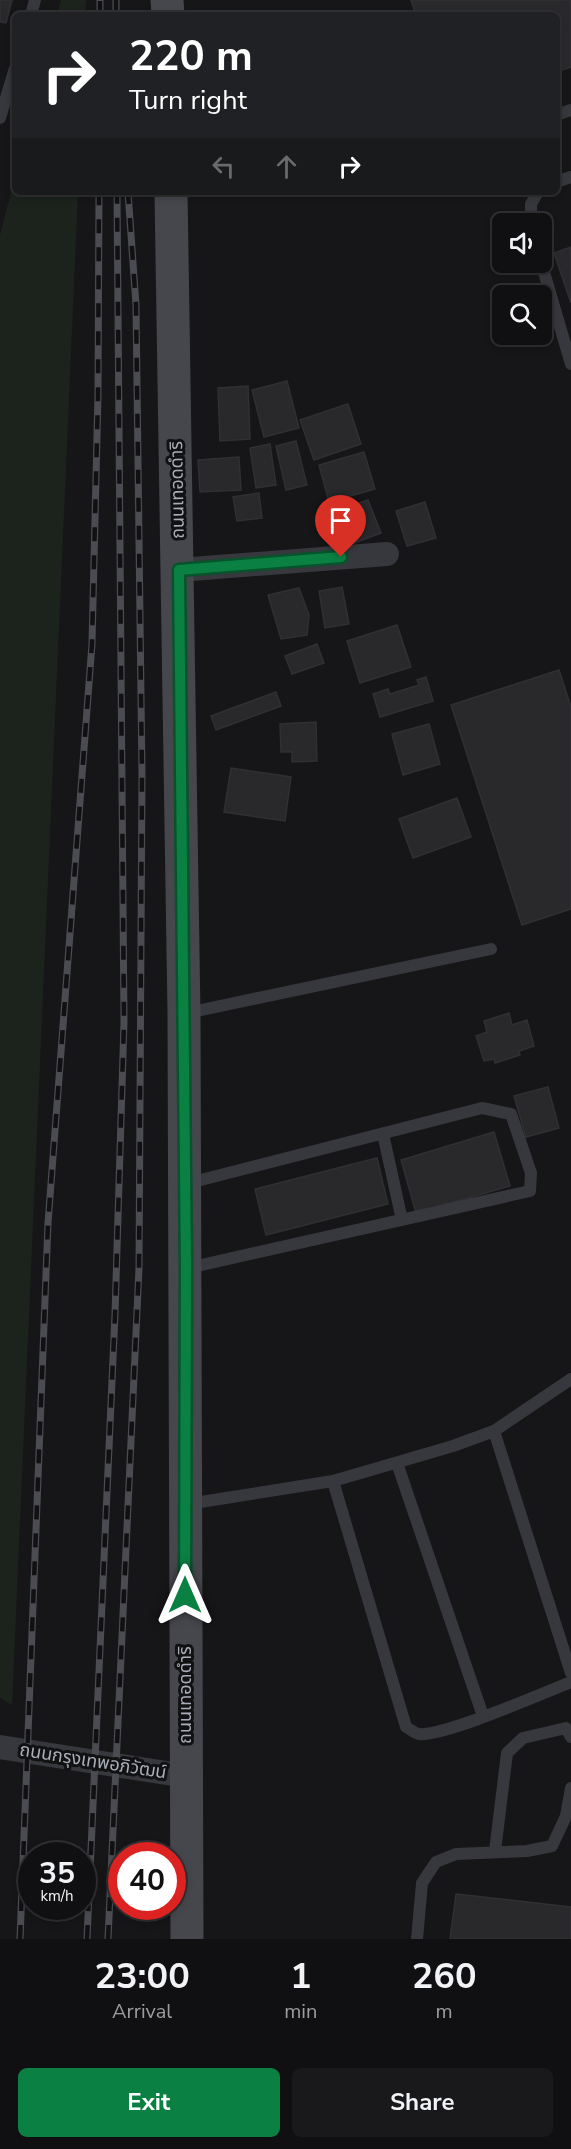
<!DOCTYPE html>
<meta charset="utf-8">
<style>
:root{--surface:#101012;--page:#19191b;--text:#f1f3f6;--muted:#9c9d9f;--line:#303032;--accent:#0b8043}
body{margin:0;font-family:"Nunito Sans","Noto Sans Thai",sans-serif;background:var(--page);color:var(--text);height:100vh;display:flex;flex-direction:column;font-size:22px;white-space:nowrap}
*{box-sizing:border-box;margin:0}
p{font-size:20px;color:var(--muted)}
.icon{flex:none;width:33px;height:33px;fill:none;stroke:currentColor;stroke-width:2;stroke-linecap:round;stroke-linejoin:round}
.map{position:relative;height:1939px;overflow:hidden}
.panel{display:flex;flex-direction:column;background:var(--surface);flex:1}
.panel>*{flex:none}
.top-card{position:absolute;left:12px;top:12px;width:548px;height:183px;border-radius:9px;box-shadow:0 3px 9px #0003,0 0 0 2px var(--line);background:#202124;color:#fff;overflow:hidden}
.fabs{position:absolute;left:492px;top:213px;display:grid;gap:12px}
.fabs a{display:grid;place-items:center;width:60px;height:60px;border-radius:9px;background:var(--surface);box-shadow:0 3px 9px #0003,0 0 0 2px var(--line);font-size:30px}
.speed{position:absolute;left:18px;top:1842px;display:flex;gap:12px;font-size:30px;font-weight:700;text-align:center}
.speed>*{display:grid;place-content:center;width:78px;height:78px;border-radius:50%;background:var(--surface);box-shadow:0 3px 9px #0003,0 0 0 2px var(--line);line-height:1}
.speed small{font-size:15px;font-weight:400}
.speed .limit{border:9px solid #d22;background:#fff;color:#111}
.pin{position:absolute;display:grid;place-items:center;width:51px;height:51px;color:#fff;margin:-62px -26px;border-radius:50% 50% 50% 0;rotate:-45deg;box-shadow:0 0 6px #0007}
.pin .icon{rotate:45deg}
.me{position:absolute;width:66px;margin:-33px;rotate:0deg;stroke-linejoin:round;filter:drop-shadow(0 0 4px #0008)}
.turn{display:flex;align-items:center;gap:21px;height:126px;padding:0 18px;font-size:27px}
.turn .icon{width:78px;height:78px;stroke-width:2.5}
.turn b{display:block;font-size:42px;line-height:51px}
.lanes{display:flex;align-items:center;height:57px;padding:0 18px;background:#0003;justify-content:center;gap:30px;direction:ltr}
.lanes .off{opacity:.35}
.eta{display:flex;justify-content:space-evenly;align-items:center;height:102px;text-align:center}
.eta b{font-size:36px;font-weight:700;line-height:42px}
.action{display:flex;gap:12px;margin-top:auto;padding:12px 18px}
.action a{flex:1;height:69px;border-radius:9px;background:var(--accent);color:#fff;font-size:24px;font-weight:700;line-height:69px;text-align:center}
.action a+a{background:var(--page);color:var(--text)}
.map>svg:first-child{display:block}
.green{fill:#1c231d}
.building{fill:#29292c;stroke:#303034;stroke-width:1.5}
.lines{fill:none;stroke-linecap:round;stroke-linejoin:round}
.lane{stroke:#37383d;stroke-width:12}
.street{stroke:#37383d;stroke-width:24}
.secondary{stroke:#45474d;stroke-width:33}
.rail-casing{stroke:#4a4c52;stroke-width:7}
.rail{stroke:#111113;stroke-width:4.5;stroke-dasharray:14;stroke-linecap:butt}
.route-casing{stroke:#07532c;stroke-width:15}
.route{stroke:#0b8043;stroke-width:10}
.labels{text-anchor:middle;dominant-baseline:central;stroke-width:6;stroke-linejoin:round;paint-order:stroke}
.street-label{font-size:18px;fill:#a8adb8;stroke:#111113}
</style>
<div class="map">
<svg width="571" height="1939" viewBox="0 0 571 1939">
<rect width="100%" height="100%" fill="#161618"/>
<path class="green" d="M61 0H86L85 15H57Z
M15 177V192H78L12 1705 0 1698V235Z"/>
<path class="building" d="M0 0H12L6 23 0 22Z
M411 0H571V67L556 72V15H416Z
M571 247V303L554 253Z
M287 381 299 428 264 437 252 390Z
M248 386 250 439 220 441 218 388Z
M348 404 361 444 314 460 300 420Z
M296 441 307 485 286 490 276 446Z
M270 444 276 485 256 488 250 448Z
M364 452 375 489 329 502 319 465Z
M239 457 241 490 200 492 198 460Z
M259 493 262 518 237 521 233 497Z
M368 500 381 533 349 545 336 511Z
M425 502 436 538 407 546 396 511Z
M342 587 349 624 325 628 319 591Z
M299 588 309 615 307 635 281 639 268 595Z
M397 625 411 667 360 683 347 641Z
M317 644 324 663 292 674 285 656Z
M559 670 571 707V909L522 925 451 705Z
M426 677 433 701 380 717 373 694 388 689 390 694 419 685 417 680Z
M276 692 281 706 216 730 211 716Z
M316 722 317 761 292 762V752H281L280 724Z
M429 724 440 764 403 775 392 734Z
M231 768 291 777 285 821 224 812Z
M457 798 471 837 413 858 399 819Z
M509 1013 512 1025 527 1020 534 1046 519 1051 520 1055 495 1063 494 1059 484 1061 476 1036 487 1032 484 1021Z
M548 1087 559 1128 526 1137 514 1096Z
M494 1132 510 1186 416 1213 401 1160Z
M377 1158 388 1204 266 1235 255 1189Z
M456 1894 571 1907V1939H450Z"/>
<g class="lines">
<path class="lane" d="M31 15 35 0
M556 115 571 110
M0 118 15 68
M556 182 571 177
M531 224V204L538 192
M541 262 571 364
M187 1013 491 949
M383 1134 402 1220
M185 1184 482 1108 511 1114 531 1173 530 1191 188 1268
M494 1431 571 1673
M397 1463 483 1716
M333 1481 406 1727C410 1729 414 1733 419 1734 443 1737 543 1693 571 1682
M188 1504 333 1481 453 1446 494 1431 571 1379
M495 1851 507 1753 523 1738 566 1728 571 1737
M417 1939 422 1883 436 1862 456 1854 527 1851 552 1846 566 1816 571 1788"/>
<path class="street" d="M179 570 387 554
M0 1747 186 1776"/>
<path class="secondary" d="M167 0 168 15
M171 192 184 1014 187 1939"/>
<defs>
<path id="rail" d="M116 0V15
M100 15V0
M20 1939 48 1223 92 644 98 395 99 192
M87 1939 115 1314 124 1022 117 192
M108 1939 139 1268 142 775 136 305 128 192"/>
</defs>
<use href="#rail" class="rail-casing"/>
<use href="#rail" class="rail"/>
</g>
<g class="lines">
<defs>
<path id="route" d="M185 1595 186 1268 179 570 341 557"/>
</defs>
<use href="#route" class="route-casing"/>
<use href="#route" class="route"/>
</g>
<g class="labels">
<g class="street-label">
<text transform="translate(177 490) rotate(-91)">ถนนเทอดดำริ</text>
<text transform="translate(185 1695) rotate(-90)">ถนนเทอดดำริ</text>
<text transform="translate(93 1761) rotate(9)">ถนนกรุงเทพอภิวัฒน์</text>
</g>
</g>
</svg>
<div class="fabs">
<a><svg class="icon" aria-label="sound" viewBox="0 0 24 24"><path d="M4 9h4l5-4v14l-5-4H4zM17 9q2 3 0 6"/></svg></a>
<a><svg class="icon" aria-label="search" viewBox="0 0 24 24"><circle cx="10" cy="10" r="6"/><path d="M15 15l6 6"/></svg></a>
</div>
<div class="speed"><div>35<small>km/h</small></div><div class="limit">40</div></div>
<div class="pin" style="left:341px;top:557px;background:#d93025"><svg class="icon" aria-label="arrive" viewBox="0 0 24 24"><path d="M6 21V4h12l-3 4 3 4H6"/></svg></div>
<svg class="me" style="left:185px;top:1595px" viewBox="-20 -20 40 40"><path d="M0-17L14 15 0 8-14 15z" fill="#0b8043" stroke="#fff" stroke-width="4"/></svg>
<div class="top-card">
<div class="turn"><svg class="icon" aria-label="right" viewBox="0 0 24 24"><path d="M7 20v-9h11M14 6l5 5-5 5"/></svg><div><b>220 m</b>Turn right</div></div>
<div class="lanes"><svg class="icon off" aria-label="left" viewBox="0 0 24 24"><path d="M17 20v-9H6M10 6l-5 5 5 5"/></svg><svg class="icon off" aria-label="ahead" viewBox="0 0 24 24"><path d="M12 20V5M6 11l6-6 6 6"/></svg><svg class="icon" aria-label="right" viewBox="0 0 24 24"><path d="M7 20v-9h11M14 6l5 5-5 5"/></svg></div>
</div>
</div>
<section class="panel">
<div class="eta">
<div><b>23:00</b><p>Arrival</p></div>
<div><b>1</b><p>min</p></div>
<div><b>260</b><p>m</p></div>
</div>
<div class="action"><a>Exit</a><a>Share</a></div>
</section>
